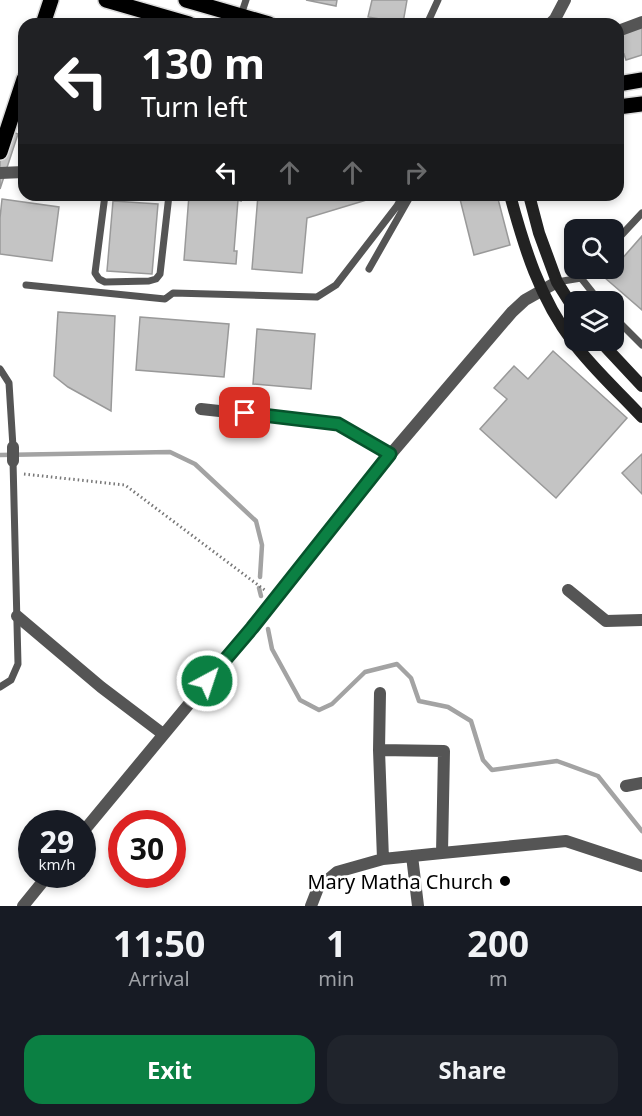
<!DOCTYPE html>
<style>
:root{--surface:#171b24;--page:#20242c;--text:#f1f3f6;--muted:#9ea1a6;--accent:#0b8043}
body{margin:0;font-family:"Noto Sans",sans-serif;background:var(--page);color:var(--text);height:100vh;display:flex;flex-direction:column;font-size:22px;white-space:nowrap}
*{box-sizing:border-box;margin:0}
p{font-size:20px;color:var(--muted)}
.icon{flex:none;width:33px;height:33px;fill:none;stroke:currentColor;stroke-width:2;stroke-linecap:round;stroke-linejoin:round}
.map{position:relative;height:906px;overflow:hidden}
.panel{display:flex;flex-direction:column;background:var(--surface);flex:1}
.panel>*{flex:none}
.hud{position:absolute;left:18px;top:18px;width:606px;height:183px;border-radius:18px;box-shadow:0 3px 9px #0003;background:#202124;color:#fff;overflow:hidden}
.tools{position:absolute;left:564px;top:219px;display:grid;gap:12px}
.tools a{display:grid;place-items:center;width:60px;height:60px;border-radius:12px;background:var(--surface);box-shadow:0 3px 9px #0003;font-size:30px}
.speed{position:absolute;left:18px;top:810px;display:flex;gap:12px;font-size:30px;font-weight:700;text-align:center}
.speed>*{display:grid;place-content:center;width:78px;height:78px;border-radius:50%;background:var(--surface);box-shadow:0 3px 9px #0003;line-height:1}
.speed small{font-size:15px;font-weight:400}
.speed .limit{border:9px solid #d22;background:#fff;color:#111}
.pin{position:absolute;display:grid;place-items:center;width:51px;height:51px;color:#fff;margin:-26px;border-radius:12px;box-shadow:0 3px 9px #0006}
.me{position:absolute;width:66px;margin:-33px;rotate:40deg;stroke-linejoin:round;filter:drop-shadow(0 0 4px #0008)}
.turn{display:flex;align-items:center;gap:21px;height:126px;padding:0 24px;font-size:27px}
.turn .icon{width:78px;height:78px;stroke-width:2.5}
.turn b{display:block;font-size:42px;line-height:51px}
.lanes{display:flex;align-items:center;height:57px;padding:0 24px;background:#0003;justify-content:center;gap:30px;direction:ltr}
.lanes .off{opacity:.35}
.eta{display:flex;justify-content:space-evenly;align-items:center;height:102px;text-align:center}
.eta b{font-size:36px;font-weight:700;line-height:42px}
.cta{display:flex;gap:12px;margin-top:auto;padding:12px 24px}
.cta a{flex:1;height:69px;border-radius:18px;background:var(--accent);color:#fff;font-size:24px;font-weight:700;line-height:69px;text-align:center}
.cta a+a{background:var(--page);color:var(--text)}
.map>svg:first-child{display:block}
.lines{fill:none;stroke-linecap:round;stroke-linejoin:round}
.stream{stroke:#a3a3a3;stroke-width:4.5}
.building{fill:#c4c4c4;stroke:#999;stroke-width:1.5}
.primary-casing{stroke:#dbdbdb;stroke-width:18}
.path{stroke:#777;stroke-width:3;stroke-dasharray:1.5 3;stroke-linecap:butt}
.service{stroke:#555;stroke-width:7}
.minor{stroke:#555;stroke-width:12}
.secondary{stroke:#222;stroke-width:12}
.primary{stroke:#000;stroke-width:15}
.route-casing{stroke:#07532c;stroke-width:15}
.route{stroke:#0b8043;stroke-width:10}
.poi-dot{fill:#000;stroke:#fff;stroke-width:2}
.labels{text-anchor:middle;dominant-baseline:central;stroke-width:5;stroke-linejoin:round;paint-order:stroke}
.poi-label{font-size:20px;fill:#000;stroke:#fff;text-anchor:end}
</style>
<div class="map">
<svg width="642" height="906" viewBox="0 0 642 906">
<rect width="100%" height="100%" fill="#fff"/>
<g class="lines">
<path class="stream" d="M0 455 170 452 195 464 256 521 262 545 260 577
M259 588 261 596
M268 629 272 649 300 700 319 710 332 704 365 672 397 664 411 678 419 701 448 707 471 721 483 760 492 770 557 761 598 776 642 831"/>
</g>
<path class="building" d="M306 0H337L336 6Z
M372 0H407L403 23 368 17Z
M642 26V55L626 60 624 54 618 56V36Z
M0 128 18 134 0 189Z
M189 195H241V201L238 200 234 251H237L236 264 184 260Z
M258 195H383L307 218 302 273 252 269Z
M459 195H497L510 245 474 255Z
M2 199 59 207 52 261 0 254V218Z
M113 201 158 204 152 274 107 271Z
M642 236V310L605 278Z
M58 312 115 316 111 411 68 387 54 376Z
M140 317 229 324 224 377 136 370Z
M257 329 315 334 311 389 253 384Z
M553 351 627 418 556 498 480 429 507 399 494 388 514 366 528 379Z
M642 454V494L622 473Z"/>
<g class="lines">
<defs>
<path id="primary" d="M106 0 189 24
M186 0 269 24
M43 24 51 0
M618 84 642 80
M618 107 642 104
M0 152 24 79"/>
</defs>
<use href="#primary" class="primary-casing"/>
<path class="path" d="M24 474 125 485 266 591"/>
<path class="service" d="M241 15 246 0
M427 24 438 0
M105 195 95 273 99 279 105 282 149 281 156 279 160 274 169 195
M614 243 642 213
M369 269 411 195
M581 278 589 268
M557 282 581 278 600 302
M26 285 165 299 173 293 317 297 336 285 397 206 403 195
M614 317 642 345
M0 369 9 383 13 447
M0 687 11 680 18 664 13 461"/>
<path class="minor" d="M550 24 555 19 565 0
M618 31 642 22
M0 173 24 172
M201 409 338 424 390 455
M13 447V461
M568 590 606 621 642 620
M17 616 101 687 163 734
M379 750 444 751 442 853 383 859
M626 786 642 783
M82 833 252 628 390 455 512 312 525 300 557 282
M442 853 566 841 642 866
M412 856 418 906
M23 906 49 874
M311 906 318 888 337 872 383 859 379 750 380 693"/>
<path class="secondary" d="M510 195C524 247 540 299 573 342 593 369 619 392 642 417
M529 195 539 233 557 282 574 309
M599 340 642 386"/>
<use href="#primary" class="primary"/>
</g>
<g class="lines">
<defs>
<path id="route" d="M207 681 252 628 390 454 338 424 245 413"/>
</defs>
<use href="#route" class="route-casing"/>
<use href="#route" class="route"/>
</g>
<circle class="poi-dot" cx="505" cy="881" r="6"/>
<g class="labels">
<g class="poi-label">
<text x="493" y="881">Mary Matha Church</text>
</g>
</g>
</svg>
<div class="tools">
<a><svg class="icon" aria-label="search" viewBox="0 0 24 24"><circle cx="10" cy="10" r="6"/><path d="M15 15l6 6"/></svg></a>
<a><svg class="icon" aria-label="layers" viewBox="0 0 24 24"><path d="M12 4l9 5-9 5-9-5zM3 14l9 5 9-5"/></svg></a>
</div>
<div class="speed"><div>29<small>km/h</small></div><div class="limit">30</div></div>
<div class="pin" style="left:245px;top:413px;background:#d93025"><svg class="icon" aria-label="arrive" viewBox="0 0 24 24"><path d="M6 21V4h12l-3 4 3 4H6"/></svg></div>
<svg class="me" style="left:207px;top:681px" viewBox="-20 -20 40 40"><circle r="17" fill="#0b8043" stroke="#fff" stroke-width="3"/><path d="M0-11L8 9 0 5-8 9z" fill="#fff"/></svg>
<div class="hud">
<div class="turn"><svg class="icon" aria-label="left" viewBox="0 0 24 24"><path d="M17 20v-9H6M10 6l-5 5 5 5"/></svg><div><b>130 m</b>Turn left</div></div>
<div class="lanes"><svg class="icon" aria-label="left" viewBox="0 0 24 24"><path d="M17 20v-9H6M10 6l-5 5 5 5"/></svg><svg class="icon off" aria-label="ahead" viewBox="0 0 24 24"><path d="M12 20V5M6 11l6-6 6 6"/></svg><svg class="icon off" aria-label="ahead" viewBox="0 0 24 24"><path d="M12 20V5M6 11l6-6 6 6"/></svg><svg class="icon off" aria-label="right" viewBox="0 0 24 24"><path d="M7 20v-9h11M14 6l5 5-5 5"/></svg></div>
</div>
</div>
<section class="panel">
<div class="eta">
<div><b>11:50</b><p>Arrival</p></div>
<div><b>1</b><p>min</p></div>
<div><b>200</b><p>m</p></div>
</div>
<div class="cta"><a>Exit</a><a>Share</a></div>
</section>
